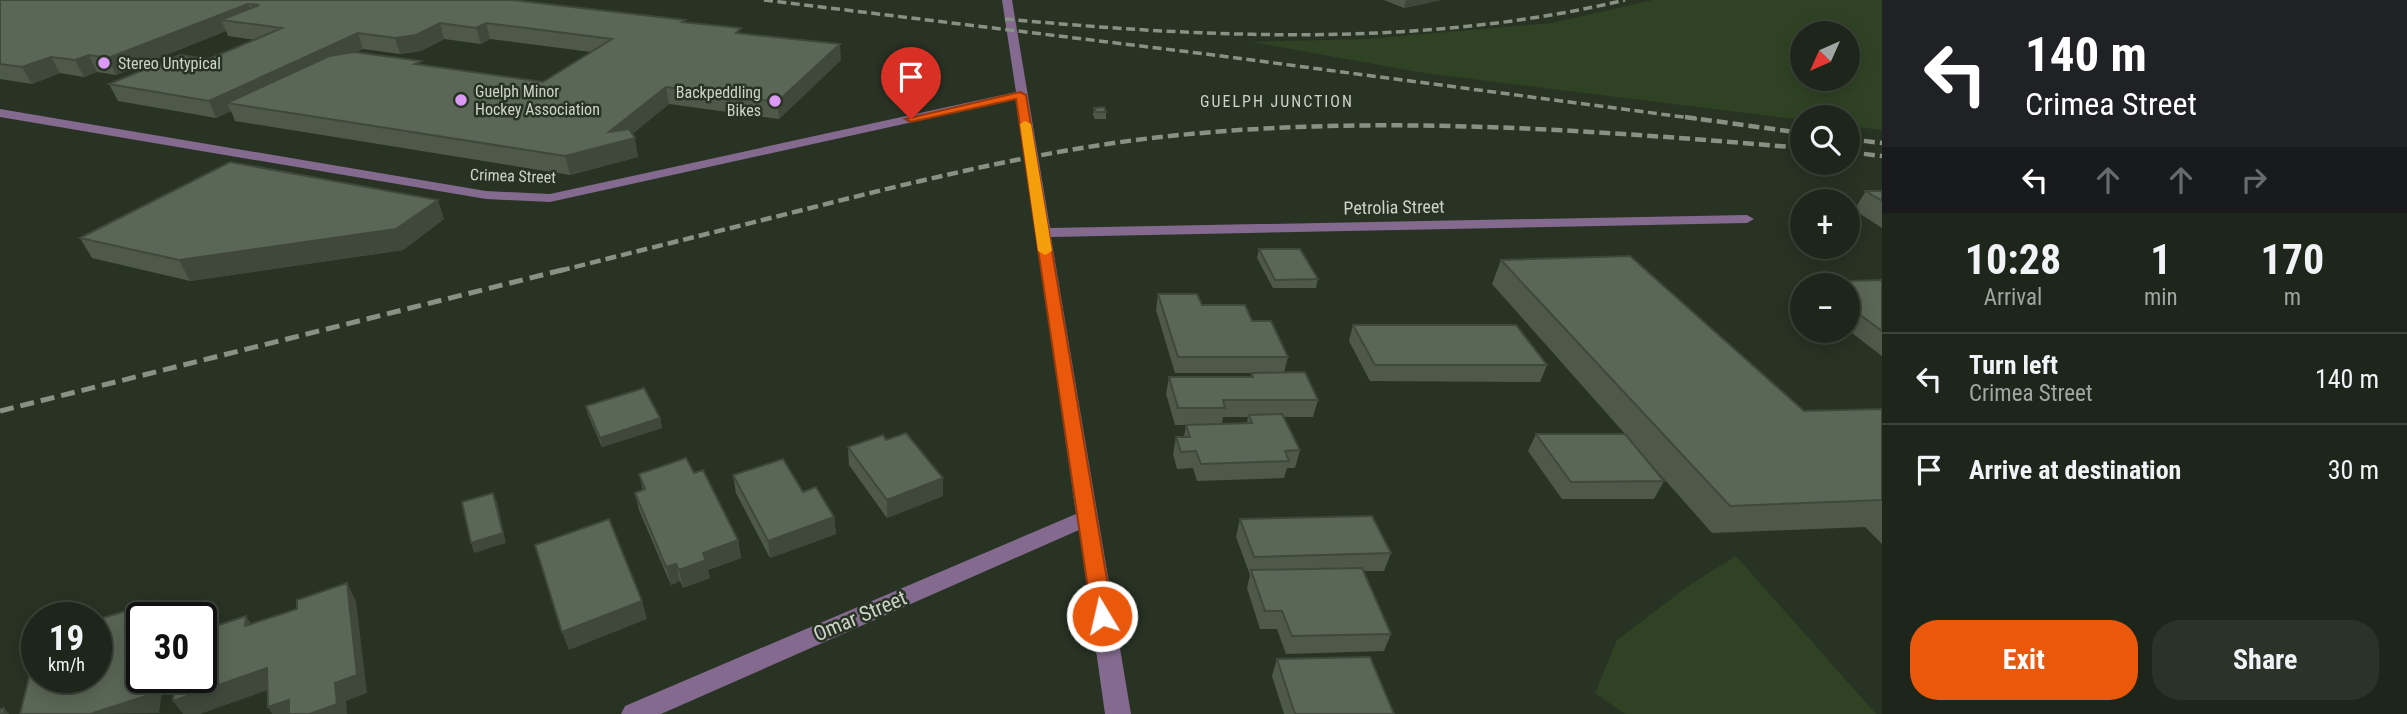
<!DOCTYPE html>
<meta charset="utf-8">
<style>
:root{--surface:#1e261b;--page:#2b3228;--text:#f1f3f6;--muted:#a1a5a3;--line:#3c433a;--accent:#ea580c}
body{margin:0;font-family:"Roboto Condensed",sans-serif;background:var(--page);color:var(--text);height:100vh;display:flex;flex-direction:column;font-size:26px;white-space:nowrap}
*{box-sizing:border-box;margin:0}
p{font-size:23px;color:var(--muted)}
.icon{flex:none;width:38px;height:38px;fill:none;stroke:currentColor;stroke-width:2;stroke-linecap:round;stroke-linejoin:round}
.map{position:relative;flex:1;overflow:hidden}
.details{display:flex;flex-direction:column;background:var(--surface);width:525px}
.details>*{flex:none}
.top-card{background:#202124;color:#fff;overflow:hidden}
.needle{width:46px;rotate:225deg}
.buttons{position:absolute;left:1790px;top:21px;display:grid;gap:14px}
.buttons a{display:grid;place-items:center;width:70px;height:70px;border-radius:50%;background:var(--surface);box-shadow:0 4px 18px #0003,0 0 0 2px var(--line);font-size:35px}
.speed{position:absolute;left:21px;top:602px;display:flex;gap:14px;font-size:35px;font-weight:700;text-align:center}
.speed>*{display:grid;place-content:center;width:91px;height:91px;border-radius:50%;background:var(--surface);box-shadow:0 4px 18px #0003,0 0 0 2px var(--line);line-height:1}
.speed small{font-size:18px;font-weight:400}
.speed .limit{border:4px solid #111;border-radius:10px;background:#fff;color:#111}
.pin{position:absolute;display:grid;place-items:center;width:60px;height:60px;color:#fff;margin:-72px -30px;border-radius:50% 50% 50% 0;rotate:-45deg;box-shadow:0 0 7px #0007}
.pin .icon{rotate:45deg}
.me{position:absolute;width:77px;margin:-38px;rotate:351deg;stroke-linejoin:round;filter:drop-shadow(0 0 5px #0008)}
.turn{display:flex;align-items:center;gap:24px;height:147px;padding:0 28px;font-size:32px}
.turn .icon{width:91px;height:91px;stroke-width:2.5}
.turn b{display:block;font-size:49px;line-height:60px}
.lanes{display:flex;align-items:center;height:66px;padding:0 28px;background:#0003;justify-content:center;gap:35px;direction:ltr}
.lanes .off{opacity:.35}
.eta{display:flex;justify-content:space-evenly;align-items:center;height:119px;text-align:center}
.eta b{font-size:42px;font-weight:700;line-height:49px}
.button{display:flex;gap:14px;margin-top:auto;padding:14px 28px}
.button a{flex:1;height:80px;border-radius:28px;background:var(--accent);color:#fff;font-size:28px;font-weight:700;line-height:80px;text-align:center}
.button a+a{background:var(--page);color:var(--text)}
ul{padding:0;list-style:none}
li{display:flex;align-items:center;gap:21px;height:91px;padding:0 28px;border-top:2px solid var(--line)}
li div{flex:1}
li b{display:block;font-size:26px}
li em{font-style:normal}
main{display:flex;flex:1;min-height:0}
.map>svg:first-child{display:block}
.green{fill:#2f4324;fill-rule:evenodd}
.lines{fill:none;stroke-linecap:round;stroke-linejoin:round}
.minor{fill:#846a8f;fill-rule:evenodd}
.rail-far2{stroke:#899185;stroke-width:3.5;stroke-dasharray:9 4.5;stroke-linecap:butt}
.rail-far1{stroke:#899185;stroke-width:4.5;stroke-dasharray:11 5;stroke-linecap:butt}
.rail{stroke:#899185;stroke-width:5;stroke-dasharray:14 7;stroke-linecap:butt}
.wall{fill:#4e594a;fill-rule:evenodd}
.shaded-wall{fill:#40483c}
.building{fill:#5b6756;stroke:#40483c;stroke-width:2}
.route{fill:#ea580c;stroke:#983908;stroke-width:2}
.slow{fill:#f59e0b}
.poi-dot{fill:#da9af6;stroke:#283324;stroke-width:2.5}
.labels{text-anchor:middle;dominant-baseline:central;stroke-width:5;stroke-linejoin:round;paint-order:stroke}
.far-poi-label{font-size:16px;fill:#cdd3ca;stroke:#283324;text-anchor:start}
.far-neighbourhood-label{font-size:16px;letter-spacing:2px;fill:#cdd3ca;stroke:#283324}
.far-street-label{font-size:16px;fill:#cdd3ca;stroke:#283324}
.street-label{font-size:18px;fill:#cdd3ca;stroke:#283324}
.near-street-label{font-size:21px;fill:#cdd3ca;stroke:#283324}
</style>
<main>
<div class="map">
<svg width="1882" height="714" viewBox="0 0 1882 714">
<rect width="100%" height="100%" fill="#283324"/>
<path class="green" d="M1653 0H1882V130L1848 126V117H1802V120L1424 73 1252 42 1366 39 1552 23ZM1802 33H1848V79H1802Z
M1736 556 1876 714H1625L1595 693 1617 640 1691 584Z"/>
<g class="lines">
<path class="minor" d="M1002 0H1012L1050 228 1747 215 1754 219 1747 223 1051 237 1131 714H1105L1079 530 661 714H621L625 706 1076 514 1017 99 550 202 486 199 0 117V109L486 191 550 194 1016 92Z"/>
<path class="rail-far2" d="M764 0 1206 54 1698 119
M1005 19C1210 38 1423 48 1625 0"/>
<path class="rail-far1" d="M1685 117 1802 133
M1848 139 1882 143
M1848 152 1882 156
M559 271C649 248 740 226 830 203 942 175 1055 148 1170 136 1380 114 1592 130 1802 148"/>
<path class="rail" d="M0 411 566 269"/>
</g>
<path class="wall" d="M0 0H512L685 20V23L742 34 841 60 779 119 669 104 632 134 638 157 570 175 235 121 231 111 216 118 118 101 109 84 209 59 256 40 228 36 226 31 116 75 97 72 84 77 60 73 32 84 0 79ZM444 39 481 44 490 39 591 52 543 82 423 65 356 52 363 49 400 54 421 51Z
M1384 0H1441L1404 8Z
M1094 108 1106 112V119H1095L1093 115Z
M1866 191H1882V228L1854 210Z
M444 219 403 250 190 281 92 258 80 238Z
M1259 249 1318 279 1316 288H1273L1257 258Z
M1501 260 1804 411 1882 409V544L1865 527 1712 533 1634 445 1664 481 1654 499H1562L1528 451 1536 434H1625L1492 284Z
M1882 280V356L1848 330V285H1812L1815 282Z
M1158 294 1202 305 1252 321 1288 357 1284 373 1318 400 1313 417H1284L1300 450 1295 468H1287L1284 478 1197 481 1193 468 1177 469 1173 454 1176 437H1184L1186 425H1175L1166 394 1169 377H1251V373H1175L1156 310ZM1223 417H1248L1247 423 1222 424Z
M1353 325 1547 365 1540 382 1370 381 1349 341Z
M586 406 660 418 662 428 602 447 588 415Z
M886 440 943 478V496L887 518 849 465 848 447Z
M694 473 738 540 741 558 708 570 710 578 683 588 680 581 671 585 639 510 635 493 643 490 639 474Z
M733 475 803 492 834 517 836 534 770 558 736 493Z
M1240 519 1391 553 1384 571H1363L1391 634 1384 651 1286 654 1277 629H1260L1247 588 1250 575 1236 537Z
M1277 659 1394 714H1284L1272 676Z"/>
<path class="shaded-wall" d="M1406 0H1441L1404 8Z
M248 4 254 19 221 20 226 31 116 75 108 58Z
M440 23 444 39 421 51 400 54 395 38Z
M486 23 490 39 481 44 476 28Z
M358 33 363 49 244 106 227 103 231 111 216 118 209 101Z
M840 44 841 60 779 119 777 102Z
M89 55 97 72 84 77 75 60Z
M51 57 60 73 32 84 22 67Z
M666 87 669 104 624 141 635 138 638 157 570 175 565 156 609 132Z
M438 200 444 219 403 250 190 281 179 260Z
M660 418 662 428 602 447 600 438Z
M943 478V496L887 518V500Z
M493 493 497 502 506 543 474 553 471 543Z
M834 517 836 534 770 558 768 541Z
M738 540 741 558 708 570 710 578 683 588 679 570 703 553Z
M676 564 680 581 671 585 666 567Z
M347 583 356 601 367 693 346 701 347 714H310L335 683Z
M159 601 170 618H157Z
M642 601 647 619 569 650 562 632Z
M246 616 257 634 245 626Z
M267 668 279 686 200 714H183L173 701Z
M148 677H164L159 713 90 714Z
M289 700 298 714H272L268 707Z
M4 708 9 714H3Z"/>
<path class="building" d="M0 0H512L685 20 682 22 741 28 736 33 840 44 777 102 666 87 609 132 629 129 635 138 565 156 227 103 329 56 354 52 421 61 415 64 543 82 612 39 486 23 476 28 440 23 416 35 395 38 358 33 209 101 109 84 180 55 209 59 282 28 221 20 259 5 248 4 108 58 89 55 75 60 51 57 22 67 0 64Z
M1104 107 1106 112H1096L1094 108Z
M230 162 438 200 396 229 179 260 80 238Z
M1866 191H1882V201Z
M1259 249H1300L1318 279 1275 280Z
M1630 256 1804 411 1882 409V500L1730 506 1501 260Z
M1882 280V331L1848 306V285H1819L1815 282Z
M1158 294H1197L1202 305H1245L1252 321H1271L1288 357H1178Z
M1353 325H1516L1547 365H1375Z
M1305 372 1318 400H1223L1225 408H1178L1169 377H1253L1252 373Z
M644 388 660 418 600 438 586 406Z
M1282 414 1300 450 1285 451 1289 461 1201 464 1196 451 1181 452 1176 437H1190L1186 425 1252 423 1249 415Z
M906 433 943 478 887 500 848 447 883 435 886 440Z
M1536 434H1625L1664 481 1571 482Z
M686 458 694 473 703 470 738 540 703 553 706 560 679 570 676 564 666 567 635 493 645 489 639 474Z
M783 459 803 492 816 487 834 517 768 541 733 475Z
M493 493 503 533 471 543 462 502Z
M1372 516 1391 553 1254 557 1240 519Z
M609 519 642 601 562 632 535 545Z
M1362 568 1391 634 1292 636 1282 611H1265L1251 570Z
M347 583 357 675 335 683 337 704 310 714H289V700L268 707 267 668 173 701 175 677H201V631L246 616 245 626 297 609V600Z
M159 601 157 618H142V677H148L146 696 90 714H20L37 645V677H96V620Z
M1370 657 1394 714H1295L1277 659Z
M4 708 3 714H0V709Z"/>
<path class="route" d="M1020 92 1026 95 1113 616 1110 622 1102 625 1095 622 1092 616 1016 99 911 122 905 119Z"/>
<path class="slow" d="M1025 121 1031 124 1052 251 1045 255 1038 251 1020 124Z"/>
<g class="poi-dot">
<circle cx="104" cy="63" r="7"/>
<circle cx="461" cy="100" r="7"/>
<circle cx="775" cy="101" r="7"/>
</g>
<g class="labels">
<g class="far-poi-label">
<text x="118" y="63">Stereo Untypical</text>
<text x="475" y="91">Guelph Minor<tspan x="475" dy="18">Hockey Association</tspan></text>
<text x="761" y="92" text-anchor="end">Backpeddling<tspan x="761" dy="18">Bikes</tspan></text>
</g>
<g class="far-neighbourhood-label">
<text x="1277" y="101">GUELPH JUNCTION</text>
</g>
<g class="far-street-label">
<text transform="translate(513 176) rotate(2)">Crimea Street</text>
</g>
<g class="street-label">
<text transform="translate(1394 207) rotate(-1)">Petrolia Street</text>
</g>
<g class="near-street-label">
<text transform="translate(860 616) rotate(-23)">Omar Street</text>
</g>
</g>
</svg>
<div class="buttons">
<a><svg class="needle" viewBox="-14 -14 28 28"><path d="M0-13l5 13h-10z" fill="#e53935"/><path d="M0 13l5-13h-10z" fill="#a1a5a3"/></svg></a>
<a><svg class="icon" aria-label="search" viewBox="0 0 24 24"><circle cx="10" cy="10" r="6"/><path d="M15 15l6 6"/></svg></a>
<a>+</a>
<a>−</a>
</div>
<div class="speed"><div>19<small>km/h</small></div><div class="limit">30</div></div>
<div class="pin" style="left:911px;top:119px;background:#d93025"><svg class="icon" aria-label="arrive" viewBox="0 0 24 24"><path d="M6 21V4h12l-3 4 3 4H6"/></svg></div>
<svg class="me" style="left:1102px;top:616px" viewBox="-20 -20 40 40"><circle r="17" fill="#ea580c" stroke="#fff" stroke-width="3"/><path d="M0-11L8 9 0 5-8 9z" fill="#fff"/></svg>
</div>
<section class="details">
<div class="top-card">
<div class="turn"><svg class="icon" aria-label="left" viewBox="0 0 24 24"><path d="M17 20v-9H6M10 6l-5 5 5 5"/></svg><div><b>140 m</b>Crimea Street</div></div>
<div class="lanes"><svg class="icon" aria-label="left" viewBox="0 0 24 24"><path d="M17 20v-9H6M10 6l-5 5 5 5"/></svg><svg class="icon off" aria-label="ahead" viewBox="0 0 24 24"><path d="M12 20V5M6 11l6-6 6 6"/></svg><svg class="icon off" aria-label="ahead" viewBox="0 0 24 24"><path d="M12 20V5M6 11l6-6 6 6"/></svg><svg class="icon off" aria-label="right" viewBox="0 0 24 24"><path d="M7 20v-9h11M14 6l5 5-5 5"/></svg></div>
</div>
<div class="eta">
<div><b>10:28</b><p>Arrival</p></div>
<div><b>1</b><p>min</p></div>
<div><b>170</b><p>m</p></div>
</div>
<ul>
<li><svg class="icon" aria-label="left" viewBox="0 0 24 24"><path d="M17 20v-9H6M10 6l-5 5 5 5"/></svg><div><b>Turn left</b><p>Crimea Street</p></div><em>140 m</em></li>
<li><svg class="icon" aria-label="arrive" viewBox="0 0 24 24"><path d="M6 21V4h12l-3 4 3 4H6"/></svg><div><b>Arrive at destination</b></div><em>30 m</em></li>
</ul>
<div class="button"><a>Exit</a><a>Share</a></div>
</section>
</main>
